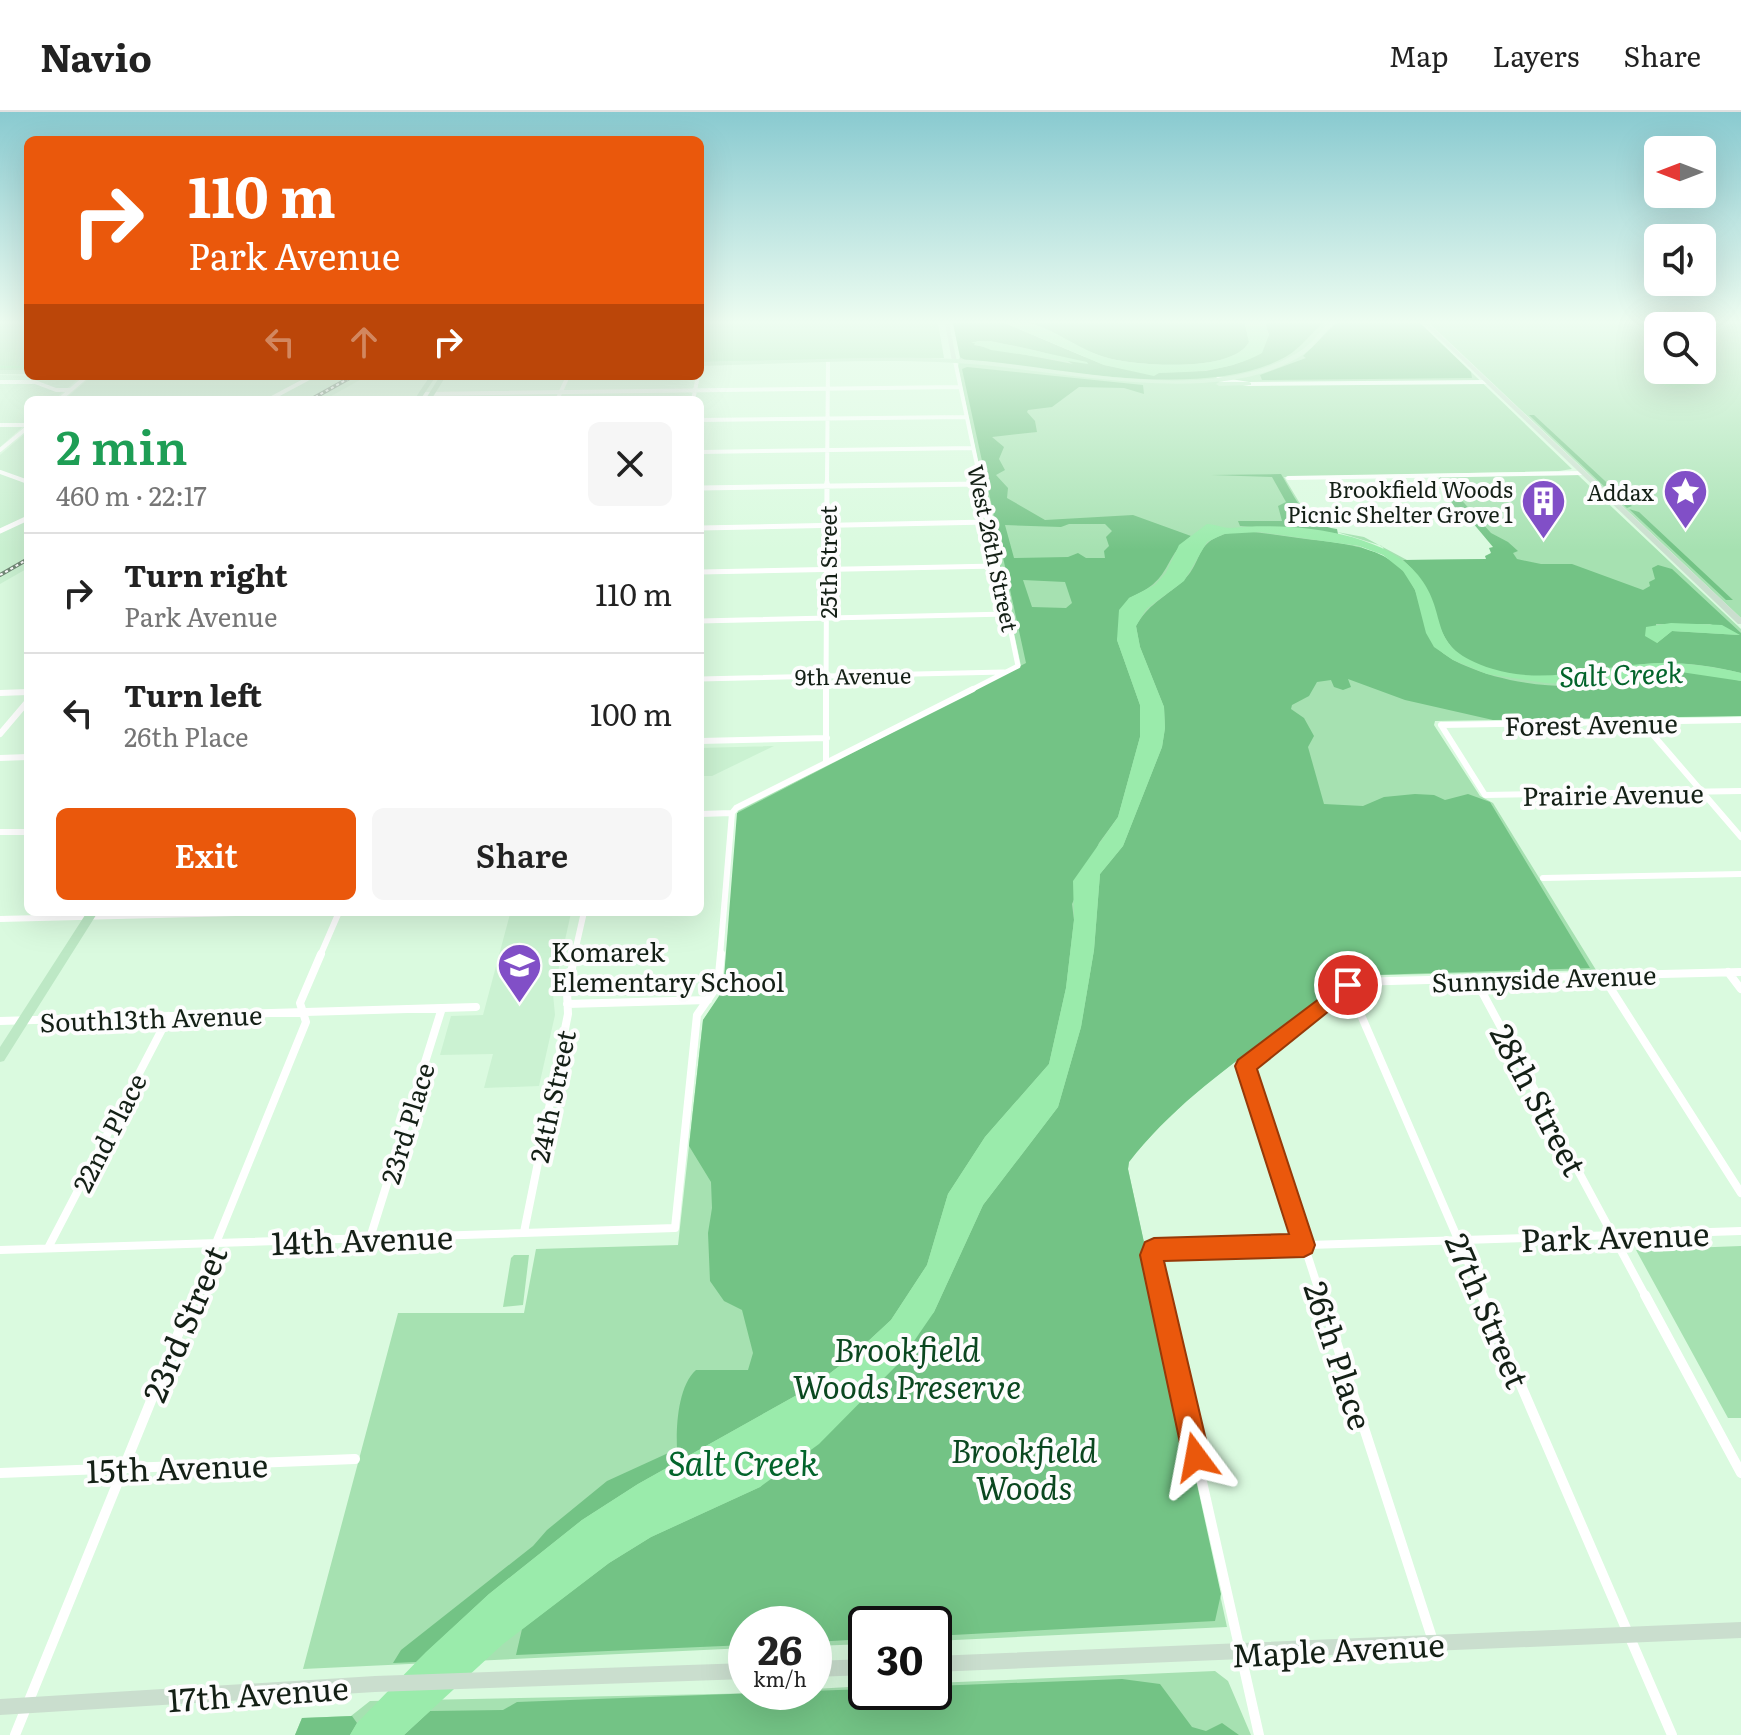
<!DOCTYPE html>
<meta charset="utf-8">
<style>
:root{--surface:#fff;--page:#f6f6f6;--text:#222;--muted:#767676;--line:#e0e0e0;--accent:#ea580c}
body{margin:0;font-family:Literata,serif;background:var(--page);color:var(--text);height:100vh;display:flex;flex-direction:column;font-size:30px;white-space:nowrap}
*{box-sizing:border-box;margin:0}
p{font-size:26px;color:var(--muted)}
.icon{flex:none;width:44px;height:44px;fill:none;stroke:currentColor;stroke-width:2;stroke-linecap:round;stroke-linejoin:round}
.map{position:relative;flex:1;overflow:hidden}
.panel{position:absolute;left:24px;top:284px;width:680px;height:520px;display:flex;flex-direction:column;background:var(--surface);border-radius:12px;box-shadow:0 8px 32px #0002}
.panel>*{flex:none}
.banner{position:absolute;left:24px;top:24px;width:680px;height:244px;border-radius:12px;box-shadow:0 8px 32px #0002;background:#ea580c;color:#fff;overflow:hidden}
.needle{width:52px;rotate:270deg}
.buttons{position:absolute;left:1644px;top:24px;display:grid;gap:16px}
.buttons a{display:grid;place-items:center;width:72px;height:72px;border-radius:12px;background:var(--surface);box-shadow:0 8px 32px #0002;font-size:40px}
.speed{position:absolute;left:728px;top:1494px;display:flex;gap:16px;font-size:40px;font-weight:700;text-align:center}
.speed>*{display:grid;place-content:center;width:104px;height:104px;border-radius:50%;background:var(--surface);box-shadow:0 8px 32px #0002;line-height:1}
.speed small{font-size:20px;font-weight:400}
.speed .limit{border:4px solid #111;border-radius:12px;background:#fff;color:#111}
.pin{position:absolute;display:grid;place-items:center;width:68px;height:68px;color:#fff;margin:-34px;border:4px solid #fff;border-radius:50%;box-shadow:0 2px 8px #0007}
.me{position:absolute;width:88px;margin:-44px;rotate:347deg;stroke-linejoin:round;filter:drop-shadow(0 0 6px #0008)}
.turn{display:flex;align-items:center;gap:28px;height:168px;padding:0 32px;font-size:36px}
.turn .icon{width:104px;height:104px;stroke-width:2.5}
.turn b{display:block;font-size:56px;line-height:68px}
.lanes{display:flex;align-items:center;height:76px;padding:0 32px;background:#0003;justify-content:center;gap:40px;direction:ltr}
.lanes .off{opacity:.35}
.round{display:grid;place-items:center;flex:none;width:84px;height:84px;border-radius:12px;background:var(--page)}
.summary{display:flex;align-items:center;justify-content:space-between;height:136px;padding:0 32px}
h1{font-size:48px;font-weight:600;line-height:60px;color:#1e9e55}
.cta{display:flex;gap:16px;margin-top:auto;padding:16px 32px}
.cta a{flex:1;height:92px;border-radius:12px;background:var(--accent);color:#fff;font-size:32px;font-weight:600;line-height:92px;text-align:center}
.cta a+a{background:var(--page);color:var(--text)}
ul{padding:0;list-style:none}
li{display:flex;align-items:center;gap:24px;height:120px;padding:0 32px;border-top:2px solid var(--line)}
li div{flex:1}
li b{display:block;font-size:30px}
li em{font-style:normal}
header{display:flex;align-items:center;gap:48px;box-sizing:border-box;height:112px;padding:0 40px;background:var(--surface);border-bottom:2px solid var(--line)}
header strong{font-size:38px}
nav{display:flex;gap:44px;margin-inline-start:auto;font-size:28px}
.map>svg:first-child{display:block}
.built{fill:#cbf2d2}
.green{fill:#a6e1b1;fill-rule:evenodd}
.forest{fill:#73c385;fill-rule:evenodd}
.water{fill:#9aebab}
.lines{fill:none;stroke-linecap:round;stroke-linejoin:round}
.stream{stroke:#9aebab;stroke-width:2}
.street-far4{stroke:#fff;stroke-width:4}
.street-far3{stroke:#fff;stroke-width:5}
.street-far2{stroke:#fff;stroke-width:6}
.street-far1{stroke:#fff;stroke-width:8}
.street{stroke:#fff;stroke-width:10}
.secondary{fill:#cadece;fill-rule:evenodd}
.primary{fill:#bde8c5;fill-rule:evenodd}
.rail-casing{stroke:#728876;stroke-width:4}
.rail{stroke:#fdfdfd;stroke-width:2;stroke-dasharray:3;stroke-linecap:butt}
.route{fill:#ea580c;stroke:#983908;stroke-width:2}
.labels{text-anchor:middle;dominant-baseline:central;stroke-width:8;stroke-linejoin:round;paint-order:stroke}
.far-poi-label{font-size:22px;fill:#142016;stroke:#fdfdfd;text-anchor:end}
.far-street-label{font-size:22px;fill:#142016;stroke:#fdfdfd}
.street-label{font-size:26px;fill:#142016;stroke:#fdfdfd}
.poi-label{font-size:26px;fill:#142016;stroke:#fdfdfd;text-anchor:start}
.water-label{font-size:28px;font-style:italic;fill:#03642b;stroke:#fdfdfd}
.near-street-label{font-size:32px;fill:#142016;stroke:#fdfdfd}
.near-park-label{font-size:32px;font-style:italic;fill:#0b4820;stroke:#fdfdfd}
.near-water-label{font-size:34px;font-style:italic;fill:#03642b;stroke:#fdfdfd}
</style>
<header>
<strong>Navio</strong>
<nav><a>Map</a><a>Layers</a><a>Share</a></nav>
</header>
<div class="map">
<svg width="1741" height="1623" viewBox="0 0 1741 1623">
<rect width="100%" height="100%" fill="#dafadf"/>
<path class="built" d="M0 263 28 264H81L54 288H28V310L0 335Z
M92 264H367L324 288H64Z
M28 319V456L0 472V343Z
M774 634 712 664H700V636Z
M571 801 553 882 555 903 539 974 484 976 493 942 440 943 451 904 483 903 510 802Z"/>
<path class="green" d="M0 211H28V258H0Z
M700 211H938L944 246 700 250Z
M953 211H1005L1082 245 1269 223 1265 211H1420L1572 357 1559 359 1284 365 1322 428 1359 434 1390 449 1382 434 1337 420 1364 425 1407 448 1509 447 1440 364 1578 363 1741 517V604L1435 609 1434 613 1480 684 1493 691 1596 858 1343 864 1336 869 1333 879C1263 931 1183 980 1129 1050L1128 1057 1227 1515 934 1529V1512H866V1532L814 1534V1512H746V1536L303 1557 398 1201H524L536 1137 678 1133 703 908 720 884 724 871 738 699 1021 554 958 255 960 244Z
M1429 211H1741V506ZM1658 214H1702V258H1658Z
M1741 1134V1306H1728L1636 1138Z
M514 1143H529L523 1193 503 1195 511 1146Z
M1215 1559 1228 1569 1251 1623H295L302 1606 351 1604 370 1589 814 1580V1577L866 1574V1580H934V1571Z"/>
<path class="forest" d="M953 211H1005L1104 253 1147 261 1206 259 1233 253 1251 246 1269 223 1265 211H1323C1310 222 1302 235 1287 244 1210 289 1052 257 965 248L960 245ZM977 229C996 229 1059 241 1073 252L974 233Z
M1029 211H1245L1249 230C1233 261 1138 254 1108 246 1081 239 1055 223 1029 211Z
M1336 211H1420L1471 260 1472 266 1262 268 1260 263 1306 246 1303 244Z
M967 255 1143 273 1144 282 1124 276 1079 275 1052 295 1028 298 1027 300 1035 309 1037 320 992 325 1004 335 999 347 1005 358 996 363 1008 376 1007 386 1045 408 1133 403 1191 424C1161 447 1174 468 1129 486L1117 528 1140 593V625L1118 705 1099 731 1072 792 1074 808 1066 876 1049 952 985 1025 948 1082 927 1153 891 1208 850 1246 813 1274 638 1372 582 1408 489 1482 416 1550 393 1551 401 1538 533 1434 547 1418 607 1369 677 1337C676 1314 678 1274 696 1258H748L753 1241 742 1198 724 1189 710 1169 708 1121 712 1096 711 1070 689 1034 703 908 723 878 737 701 1026 551 962 257ZM1069 412H1105L1112 419 1106 425 1109 434 1104 439 1105 446H1086L1078 441 1068 445 1014 446 1005 413 1061 415ZM1023 468 1065 470 1072 491 1066 496 1032 495Z
M1529 303H1534L1632 394 1627 396Z
M1281 362C1296 387 1306 414 1337 417L1338 422 1240 414 1238 409H1282L1278 394 1286 390 1272 365 1211 363Z
M1440 364 1491 421 1508 430 1518 439 1513 441 1517 447 1541 452H1572L1643 478 1650 474 1649 470 1655 467 1652 456 1658 453 1672 457 1741 521V561C1708 553 1678 549 1644 552 1632 553 1620 557 1608 559 1564 565 1503 571 1463 545 1431 524 1436 476 1403 448L1486 447 1485 444 1491 441 1489 436 1493 435 1467 404H1461L1438 371ZM1656 512H1710L1739 523 1672 519 1657 531Z
M1629 397 1639 400 1733 488H1726Z
M1239 419C1262 420 1283 424 1306 427 1345 432 1398 434 1415 478 1429 517 1422 535 1466 554 1504 571 1556 577 1597 573 1623 571 1649 560 1675 559 1697 558 1720 564 1741 569V604L1493 608 1405 588 1348 567 1351 575 1343 578 1334 575 1331 568 1317 570 1309 584 1292 593 1291 597 1304 606 1314 624 1308 635 1324 692 1363 694 1384 685 1415 682 1434 683 1445 688 1468 682 1490 690 1590 856 1343 864 1336 869 1333 879C1263 931 1183 980 1129 1050L1128 1057 1221 1482 1215 1509 934 1524V1512H866V1527L814 1530V1512H746V1533L516 1543 522 1517 609 1451 651 1425 760 1375 934 1200 983 1093 1058 995 1081 915 1094 838 1100 762 1123 734 1162 635 1165 616 1164 595 1140 535 1136 514C1148 493 1163 486 1181 471 1207 448 1190 427 1239 419Z
M1122 1567 1160 1572 1192 1615 1206 1619 1222 1611 1239 1623H404L430 1599 503 1598 517 1590 866 1577V1580H934V1574Z
M352 1604 357 1611 350 1623H295L302 1606Z"/>
<path class="water" d="M1005 211C1012 211 1022 209 1029 211 1055 217 1081 239 1108 246 1138 254 1233 261 1249 230L1245 211H1265L1269 223 1262 241C1229 259 1195 260 1159 261L1154 264 1104 253Z
M991 229 1087 250 1088 252 991 238 971 230Z
M1657 260 1684 263 1699 273C1684 281 1664 276 1651 266Z
M1207 412C1215 412 1222 416 1231 416 1284 410 1381 417 1418 463 1452 505 1422 535 1493 557 1545 573 1594 555 1644 552 1678 549 1708 554 1741 561V569L1674 559 1596 573 1546 571 1487 562 1453 548 1434 535 1426 521 1415 478 1403 459 1383 443 1359 434 1260 420 1224 422 1207 430 1184 469 1146 497 1136 514 1140 535 1164 595 1165 616 1162 635 1123 734 1100 762 1094 838 1081 915 1058 995 983 1093 934 1200 899 1251 819 1332 760 1375 651 1425 609 1451 503 1532 404 1623H350L357 1611 426 1540 489 1482 582 1408 638 1372 813 1274 850 1246 891 1208 927 1153 948 1082 985 1025 1049 952 1066 876 1074 808 1073 769 1118 705 1140 625V593L1117 528 1119 498 1129 486 1155 473 1166 461 1179 433Z
M1671 511 1722 513 1740 523 1672 519 1657 531 1645 524 1646 515Z"/>
<g class="lines">
<path class="stream" d="M0 255H28"/>
<path class="street-far4" d="M955 249 981 372
M1218 267 1249 272 1487 270
M0 270H35L56 278H71
M421 282 960 275
M59 288 87 264
M268 288 313 264
M557 288 568 264
M693 288 698 264
M700 308 966 305
M0 313H28
M0 338 28 315
M700 340 973 336
M0 360 28 370
M1288 366 1583 361
M827 372 828 250
M947 372H981"/>
<path class="street-far3" d="M700 376 981 372
M700 416 988 410
M0 419 28 406
M700 460 997 454
M700 509 1008 502
M700 567 1004 560
M826 579 827 370
M969 579 1018 554 980 370"/>
<path class="street-far2" d="M0 581 28 580
M1642 610 1741 725
M1441 613 1485 683 1741 679
M1441 613 1741 608
M0 622 28 589
M700 629 827 626
M0 646 28 645
M826 650V577
M732 701 736 696 973 577
M700 702 732 701
M0 720H28
M1543 766 1741 762
M0 807 272 800
M320 844 339 800
M574 844 584 800
M720 844 732 701"/>
<path class="street-far1" d="M1728 860 1741 877
M1602 863 1741 1081
M1475 867 1646 1185
M1348 873 1483 1185
M567 892 708 888
M0 909 476 895
M524 1120 568 902 567 879 575 842
M370 1126 442 896
M48 1136 169 904
M0 1138 675 1116 697 903 718 873 721 842
M194 1185 306 910 300 891 321 842
M1161 1185 1151 1143 1154 1138 1741 1119
M1321 1185 1246 954 1351 870 1741 860"/>
<path class="street" d="M1160 1183 1259 1623
M1321 1183 1433 1529
M1482 1183 1672 1623
M1645 1183 1741 1361
M0 1361 355 1347
M15 1623 194 1183"/>
<path class="secondary" d="M945 211H949L957 250 952 249Z
M1423 211H1428L1741 506V512H1738Z
M1741 1510V1526L934 1560V1544Z
M866 1547V1563L814 1565V1549Z
M746 1551V1567L375 1580 0 1603V1587L375 1564Z"/>
<path class="primary" d="M1328 211H1334C1325 221 1315 234 1304 242 1217 300 1056 256 956 251 871 246 785 252 700 254V250C785 249 871 243 956 247 1060 252 1202 296 1297 241 1310 234 1319 221 1328 211Z
M0 258H28V262H0Z
M430 264H436L420 288H414Z
M440 264H446L431 288H425Z
M1249 270 1251 271V273L1219 274 1216 272 1219 270Z
M87 800H98L4 949 0 950V935Z"/>
<defs>
<path id="rail" d="M310 288 353 264
M0 463 28 447"/>
</defs>
<use href="#rail" class="rail-casing"/>
<use href="#rail" class="rail"/>
</g>
<linearGradient id="sky" x2="0" y2="1"><stop stop-color="#89cad0"/><stop offset="0.48" stop-color="#eefdf1"/><stop offset="1" stop-color="#eefdf1" stop-opacity="0"/></linearGradient>
<rect width="1741" height="438" fill="url(#sky)"/>
<path class="route" d="M1348 865 1355 867 1357 873 1355 878 1257 957 1315 1133 1312 1141 1304 1145 1164 1149 1210 1345 1206 1355 1196 1358 1187 1355 1183 1345 1140 1143 1145 1130 1154 1126 1289 1122 1235 954 1238 948Z"/>
<defs>
<symbol id="sight-pin" viewBox="-11 -11 22 30"><path d="M0 17L-7.5 6A9.5 9.5 0 1 1 7.5 6Z" fill="#814fc7" stroke="#fdfdfd"/><path d="M0-6L1.8-2.2L6-1.7L2.9 1.2L3.7 5.4L0 3.3L-3.7 5.4L-2.9 1.2L-6-1.7L-1.8-2.2Z" fill="#fff"/></symbol>
<symbol id="building-pin" viewBox="-11 -11 22 30"><path d="M0 17L-7.5 6A9.5 9.5 0 1 1 7.5 6Z" fill="#814fc7" stroke="#fdfdfd"/><path d="M-4-6H4V6H1V3H-1V6H-4ZM-2.5-4.3h1.7v1.8h-1.7ZM.8-4.3h1.7v1.8H.8ZM-2.5-1h1.7V.8h-1.7ZM.8-1h1.7V.8H.8Z" fill="#fff"/></symbol>
<symbol id="school-pin" viewBox="-11 -11 22 30"><path d="M0 17L-7.5 6A9.5 9.5 0 1 1 7.5 6Z" fill="#814fc7" stroke="#fdfdfd"/><path d="M0-5L7-2L0 1L-7-2ZM-4 1L0 2.5L4 1V4Q0 6-4 4Z" fill="#fff"/></symbol>
</defs>
<g fill-rule="evenodd">
<use href="#sight-pin" x="1660" y="354" width="51" height="69"/>
<use href="#building-pin" x="1518" y="364" width="51" height="69"/>
<use href="#school-pin" x="494" y="828" width="51" height="69"/>
</g>
<g class="labels">
<g class="far-poi-label">
<text x="1513" y="376">Brookfield Woods<tspan x="1513" dy="25">Picnic Shelter Grove 1</tspan></text>
<text x="1654" y="379">Addax</text>
</g>
<g class="far-street-label">
<text transform="translate(994 436) rotate(78)">West 26th Street</text>
<text transform="translate(827 450) rotate(-90)">25th Street</text>
<text transform="translate(853 563) rotate(-1)">9th Avenue</text>
</g>
<g class="street-label">
<text transform="translate(1591 611) rotate(-1)">Forest Avenue</text>
<text transform="translate(1613 681) rotate(-1)">Prairie Avenue</text>
<text transform="translate(1544 865) rotate(-2)">Sunnyside Avenue</text>
<text transform="translate(151 905) rotate(-2)">South13th Avenue</text>
<text transform="translate(551 984) rotate(-78)">24th Street</text>
<text transform="translate(406 1011) rotate(-73)">23rd Place</text>
<text transform="translate(108 1020) rotate(-63)">22nd Place</text>
</g>
<g class="poi-label">
<text x="551" y="838">Komarek<tspan x="551" dy="30">Elementary School</tspan></text>
</g>
<g class="water-label">
<text transform="translate(1621 561) rotate(-2)">Salt Creek</text>
</g>
<g class="near-street-label">
<text transform="translate(1540 987) rotate(62)">28th Street</text>
<text transform="translate(1615 1123) rotate(-2)">Park Avenue</text>
<text transform="translate(362 1126) rotate(-2)">14th Avenue</text>
<text transform="translate(1489 1198) rotate(67)">27th Street</text>
<text transform="translate(183 1211) rotate(-67)">23rd Street</text>
<text transform="translate(1340 1243) rotate(72)">26th Place</text>
<text transform="translate(177 1354) rotate(-2)">15th Avenue</text>
<text transform="translate(1338 1536) rotate(-3)">Maple Avenue</text>
<text transform="translate(258 1580) rotate(-4)">17th Avenue</text>
</g>
<g class="near-park-label">
<text x="907" y="1236">Brookfield<tspan x="907" dy="37">Woods Preserve</tspan></text>
<text x="1024" y="1337">Brookfield<tspan x="1024" dy="37">Woods</tspan></text>
</g>
<g class="near-water-label">
<text x="743" y="1349">Salt Creek</text>
</g>
</g>
</svg>
<div class="buttons">
<a><svg class="needle" viewBox="-14 -14 28 28"><path d="M0-13l5 13h-10z" fill="#e53935"/><path d="M0 13l5-13h-10z" fill="#767676"/></svg></a>
<a><svg class="icon" aria-label="sound" viewBox="0 0 24 24"><path d="M4 9h4l5-4v14l-5-4H4zM17 9q2 3 0 6"/></svg></a>
<a><svg class="icon" aria-label="search" viewBox="0 0 24 24"><circle cx="10" cy="10" r="6"/><path d="M15 15l6 6"/></svg></a>
</div>
<div class="speed"><div>26<small>km/h</small></div><div class="limit">30</div></div>
<div class="pin" style="left:1348px;top:873px;background:#d93025"><svg class="icon" aria-label="arrive" viewBox="0 0 24 24"><path d="M6 21V4h12l-3 4 3 4H6"/></svg></div>
<svg class="me" style="left:1196px;top:1345px" viewBox="-20 -20 40 40"><path d="M0-17L14 15 0 8-14 15z" fill="#ea580c" stroke="#fff" stroke-width="4"/></svg>
<div class="banner">
<div class="turn"><svg class="icon" aria-label="right" viewBox="0 0 24 24"><path d="M7 20v-9h11M14 6l5 5-5 5"/></svg><div><b>110 m</b>Park Avenue</div></div>
<div class="lanes"><svg class="icon off" aria-label="left" viewBox="0 0 24 24"><path d="M17 20v-9H6M10 6l-5 5 5 5"/></svg><svg class="icon off" aria-label="ahead" viewBox="0 0 24 24"><path d="M12 20V5M6 11l6-6 6 6"/></svg><svg class="icon" aria-label="right" viewBox="0 0 24 24"><path d="M7 20v-9h11M14 6l5 5-5 5"/></svg></div>
</div>
<section class="panel">
<div class="summary"><div><h1>2 min</h1><p>460 m · 22:17</p></div><a class="round"><svg class="icon" aria-label="close" viewBox="0 0 24 24"><path d="M6 6l12 12M18 6L6 18"/></svg></a></div>
<ul>
<li><svg class="icon" aria-label="right" viewBox="0 0 24 24"><path d="M7 20v-9h11M14 6l5 5-5 5"/></svg><div><b>Turn right</b><p>Park Avenue</p></div><em>110 m</em></li>
<li><svg class="icon" aria-label="left" viewBox="0 0 24 24"><path d="M17 20v-9H6M10 6l-5 5 5 5"/></svg><div><b>Turn left</b><p>26th Place</p></div><em>100 m</em></li>
</ul>
<div class="cta"><a>Exit</a><a>Share</a></div>
</section>
</div>
